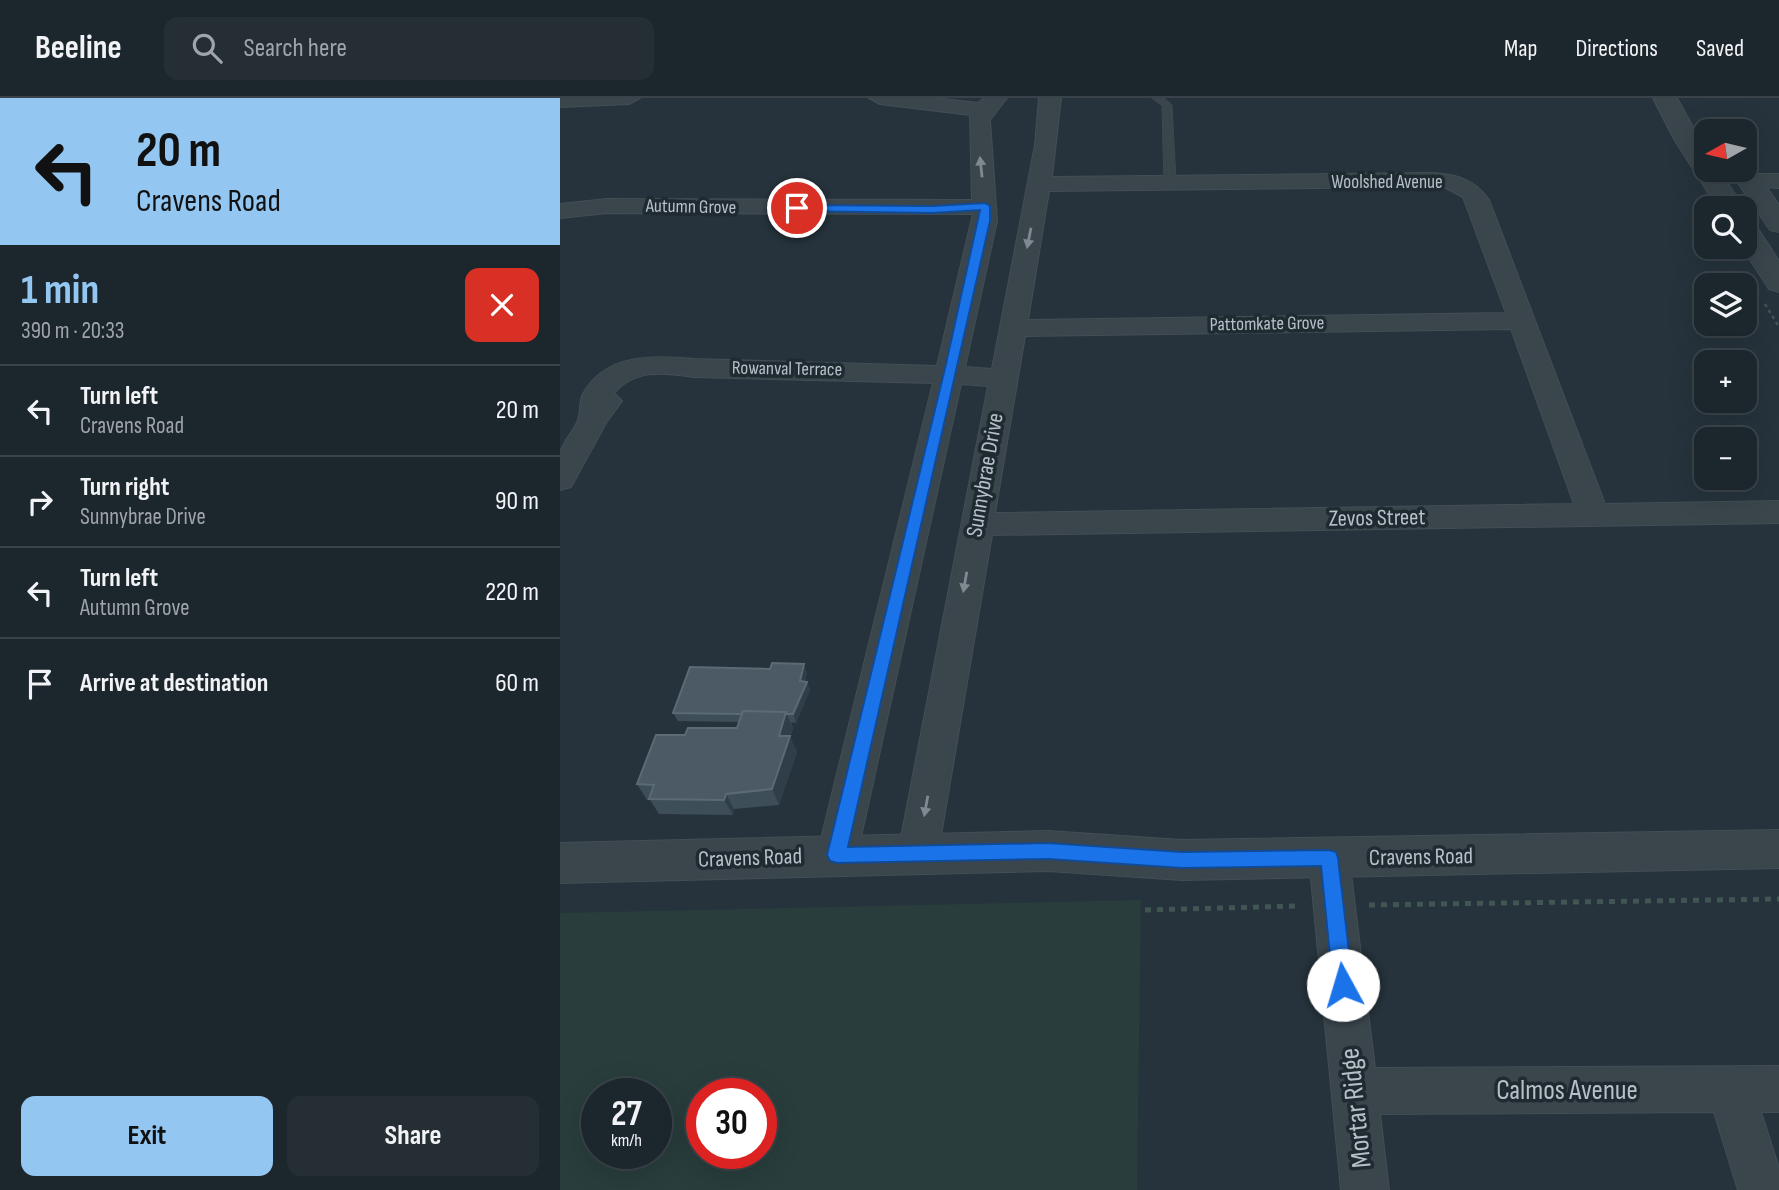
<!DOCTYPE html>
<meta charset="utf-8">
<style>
:root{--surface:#1c262d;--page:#252e35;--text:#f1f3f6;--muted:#a0a5aa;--line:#3a4349;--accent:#93c6f0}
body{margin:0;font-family:"Sofia Sans Condensed",sans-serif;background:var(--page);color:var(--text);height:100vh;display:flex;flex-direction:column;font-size:26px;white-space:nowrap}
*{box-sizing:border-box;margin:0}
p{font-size:23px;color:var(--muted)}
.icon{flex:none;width:38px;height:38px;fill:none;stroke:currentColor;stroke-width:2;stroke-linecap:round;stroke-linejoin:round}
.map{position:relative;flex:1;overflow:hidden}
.side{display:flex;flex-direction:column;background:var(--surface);width:560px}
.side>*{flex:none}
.banner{background:#93c6f0;color:#111;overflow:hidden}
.needle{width:46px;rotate:262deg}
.fabs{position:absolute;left:1134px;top:21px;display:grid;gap:14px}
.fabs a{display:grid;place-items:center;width:63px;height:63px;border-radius:14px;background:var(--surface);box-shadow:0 7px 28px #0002,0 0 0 2px var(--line);font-size:35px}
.speed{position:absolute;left:21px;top:980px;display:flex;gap:14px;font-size:35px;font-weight:700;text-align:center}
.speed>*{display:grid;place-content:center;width:91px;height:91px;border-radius:50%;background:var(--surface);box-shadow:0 7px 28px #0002,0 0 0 2px var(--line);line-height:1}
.speed small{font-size:18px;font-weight:400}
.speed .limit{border:10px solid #d22;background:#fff;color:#111}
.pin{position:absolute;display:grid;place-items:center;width:60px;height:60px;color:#fff;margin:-30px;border:4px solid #fff;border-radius:50%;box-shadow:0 2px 7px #0007}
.me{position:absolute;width:77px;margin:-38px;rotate:354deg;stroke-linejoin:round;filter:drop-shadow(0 0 5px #0008)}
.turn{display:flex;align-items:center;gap:24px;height:147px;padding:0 21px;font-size:32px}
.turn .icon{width:91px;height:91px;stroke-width:2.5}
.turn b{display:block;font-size:49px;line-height:60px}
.round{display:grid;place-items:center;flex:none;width:74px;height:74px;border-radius:14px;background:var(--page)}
.headline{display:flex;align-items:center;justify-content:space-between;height:119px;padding:0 21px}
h1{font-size:42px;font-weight:700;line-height:52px;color:var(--accent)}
.button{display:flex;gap:14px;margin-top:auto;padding:14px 21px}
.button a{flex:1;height:80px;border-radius:14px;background:var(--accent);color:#111;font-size:28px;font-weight:700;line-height:80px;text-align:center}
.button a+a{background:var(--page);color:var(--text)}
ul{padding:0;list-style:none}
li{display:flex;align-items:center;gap:21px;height:91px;padding:0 21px;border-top:2px solid var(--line)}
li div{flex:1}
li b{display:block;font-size:26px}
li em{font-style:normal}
header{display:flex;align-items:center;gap:42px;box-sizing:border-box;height:98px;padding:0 35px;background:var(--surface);border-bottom:2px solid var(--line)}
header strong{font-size:33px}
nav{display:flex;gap:38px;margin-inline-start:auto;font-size:24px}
.search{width:490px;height:63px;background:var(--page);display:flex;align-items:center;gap:18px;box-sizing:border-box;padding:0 24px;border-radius:14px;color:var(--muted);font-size:26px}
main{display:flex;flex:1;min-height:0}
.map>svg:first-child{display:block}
.green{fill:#283d3c;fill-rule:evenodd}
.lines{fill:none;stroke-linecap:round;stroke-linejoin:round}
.service-casing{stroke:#434e55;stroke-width:1}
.minor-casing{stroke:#434e55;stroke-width:2}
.tertiary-casing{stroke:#434e55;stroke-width:2}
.path-far1{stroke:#415553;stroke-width:2.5;stroke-dasharray:3.5 3.5;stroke-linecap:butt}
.path{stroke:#415553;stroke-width:5;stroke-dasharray:6 6;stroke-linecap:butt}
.service{fill:#3a454c;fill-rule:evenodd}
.minor{fill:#3a454c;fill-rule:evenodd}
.tertiary{fill:#3a454c;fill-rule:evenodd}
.wall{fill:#3e4e58}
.shaded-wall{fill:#2f3e48}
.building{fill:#4b5a64;stroke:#5c6a74;stroke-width:2}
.oneway{fill:#7e8990}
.route{fill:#1a73e8;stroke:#114b97;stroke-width:2}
.labels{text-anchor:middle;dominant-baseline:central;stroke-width:7;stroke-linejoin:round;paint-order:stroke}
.far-street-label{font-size:19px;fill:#b6c0c7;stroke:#1f2a31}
.street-label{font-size:23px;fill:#b6c0c7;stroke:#1f2a31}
.near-street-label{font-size:28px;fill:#b6c0c7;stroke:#1f2a31}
</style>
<header>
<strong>Beeline</strong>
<div class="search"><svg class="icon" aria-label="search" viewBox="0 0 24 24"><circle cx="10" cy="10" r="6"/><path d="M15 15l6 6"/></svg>Search here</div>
<nav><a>Map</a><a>Directions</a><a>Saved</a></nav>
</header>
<main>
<section class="side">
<div class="banner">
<div class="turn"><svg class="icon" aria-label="left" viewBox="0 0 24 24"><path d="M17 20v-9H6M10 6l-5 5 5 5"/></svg><div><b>20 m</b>Cravens Road</div></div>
</div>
<div class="headline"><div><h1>1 min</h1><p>390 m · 20:33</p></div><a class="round" style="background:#d93025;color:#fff"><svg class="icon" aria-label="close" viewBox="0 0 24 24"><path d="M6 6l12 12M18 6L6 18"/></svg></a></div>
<ul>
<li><svg class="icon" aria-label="left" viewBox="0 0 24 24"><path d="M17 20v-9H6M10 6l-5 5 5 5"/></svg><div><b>Turn left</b><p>Cravens Road</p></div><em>20 m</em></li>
<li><svg class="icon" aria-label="right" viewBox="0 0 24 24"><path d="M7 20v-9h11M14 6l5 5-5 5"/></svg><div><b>Turn right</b><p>Sunnybrae Drive</p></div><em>90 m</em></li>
<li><svg class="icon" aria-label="left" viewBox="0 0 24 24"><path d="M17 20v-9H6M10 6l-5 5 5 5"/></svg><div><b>Turn left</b><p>Autumn Grove</p></div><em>220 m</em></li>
<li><svg class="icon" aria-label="arrive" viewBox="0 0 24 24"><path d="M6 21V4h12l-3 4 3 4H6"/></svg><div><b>Arrive at destination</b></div><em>60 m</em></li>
</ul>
<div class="button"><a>Exit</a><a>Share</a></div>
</section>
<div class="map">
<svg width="1219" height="1092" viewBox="0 0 1219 1092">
<rect width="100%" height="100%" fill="#26333c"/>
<path class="green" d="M581 802 577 1092H0V815ZM37 996H96V1055H37ZM142 996H201V1055H142Z"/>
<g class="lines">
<defs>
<path id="service" d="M592 0H604L612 7 616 85 610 88 604 85 602 8Z"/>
<path id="minor" d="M0 0H80L69 6 0 9Z
M309 0H375L418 5 424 0H447L430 22 437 123 405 269 432 271 475 47 479 0H501L492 79 865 75C892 75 913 79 929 102L1045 406 1219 403V425L432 437 378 755 372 768 358 773 344 768 338 755 428 288 401 286 297 757 291 770 277 775 263 770 257 757 373 285 134 279C104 275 76 270 54 295L62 303 46 325 11 389 0 392C0 381 0 366 0 355 3 343 14 333 18 322 21 313 19 303 23 296 45 255 95 257 134 261L377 268 413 116 47 115 0 120V106L47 101 412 102 410 17 320 6ZM845 89 886 90 903 99 946 215 468 222 489 93ZM951 231 1014 406 435 415 465 238Z
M1189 76H1219V90L1181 88 1177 83 1181 78Z
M769 742 783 747 789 760 815 970 1219 968V1014H1201L1219 1070V1092H1178L1154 1014 820 1016 829 1092H781L749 760 755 747Z"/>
<path id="tertiary" d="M1093 0H1117L1146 53V72H1159L1184 110H1158L1114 41Z
M1185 65 1191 67 1219 107V134L1210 132 1169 72H1185Z
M1185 124 1195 126 1219 163V194L1209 191 1182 149H1185Z
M1219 732V770L622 782 488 773 0 785V745L488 733 622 742Z"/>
</defs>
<use href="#service" class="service-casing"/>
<use href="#minor" class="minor-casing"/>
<use href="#tertiary" class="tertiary-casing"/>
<path class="path-far1" d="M1205 206 1219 229"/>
<path class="path" d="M809 807 1219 801
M585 812 738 808"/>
<use href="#service" class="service"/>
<use href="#minor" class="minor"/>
<use href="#tertiary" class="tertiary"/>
</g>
<path class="wall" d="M210 571 247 575 245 584H247L250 592 236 625 231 624 233 630 230 639 237 654 219 707 174 711 173 717 99 716 90 702H87L77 686 125 637 177 630 179 624 118 623 113 615Z"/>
<path class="shaded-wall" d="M244 566 247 575 243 591 240 583Z
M247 584 250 592 236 625 233 616Z
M226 614 233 630 230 639 237 654 219 707 212 691 219 638Z
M166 696 174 711 173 717 164 702Z"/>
<path class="building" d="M212 565 244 566 240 583 247 584 233 616H227L226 614 183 613 182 616 113 615 130 569 210 571Z
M183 613 226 614 219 638H230L212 691 166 696 164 702 89 701 94 687 77 686 96 637H125L128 630H177Z"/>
<defs><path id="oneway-solid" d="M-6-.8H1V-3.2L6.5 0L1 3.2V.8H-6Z" transform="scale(1.75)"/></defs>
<g class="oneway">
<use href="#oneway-solid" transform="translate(421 69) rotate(-96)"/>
<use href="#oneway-solid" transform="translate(469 140) rotate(101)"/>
<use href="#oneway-solid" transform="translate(405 484) rotate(100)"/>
<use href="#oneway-solid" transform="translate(366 708) rotate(100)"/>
</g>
<path class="route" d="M425 105 430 108V123L288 749 488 745 622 754 769 752 776 754 778 760 793 887 790 894 783 897 776 894 773 887 761 768 622 770 488 761 277 765 270 763 267 757 386 266 420 112 372 115 237 113 231 110 237 107 372 108Z"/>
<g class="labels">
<g class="far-street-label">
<text x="827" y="84">Woolshed Avenue</text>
<text transform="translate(131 109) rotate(1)">Autumn Grove</text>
<text transform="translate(707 226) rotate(-1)">Pattomkate Grove</text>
<text transform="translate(227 271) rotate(1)">Rowanval Terrace</text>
</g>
<g class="street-label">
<text transform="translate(425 377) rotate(-80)">Sunnybrae Drive</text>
<text transform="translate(817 420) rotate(-1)">Zevos Street</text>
<text transform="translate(861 759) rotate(-1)">Cravens Road</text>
<text transform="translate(190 760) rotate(-2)">Cravens Road</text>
</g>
<g class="near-street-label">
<text x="1007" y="992">Calmos Avenue</text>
<text transform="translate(796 1010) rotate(-96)">Mortar Ridge</text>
</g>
</g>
</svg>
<div class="fabs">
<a><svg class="needle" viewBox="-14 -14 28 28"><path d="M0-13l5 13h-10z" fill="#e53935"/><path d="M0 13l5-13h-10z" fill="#a0a5aa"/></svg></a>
<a><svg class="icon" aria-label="search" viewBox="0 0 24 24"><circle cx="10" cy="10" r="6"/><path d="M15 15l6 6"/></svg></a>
<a><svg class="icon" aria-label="layers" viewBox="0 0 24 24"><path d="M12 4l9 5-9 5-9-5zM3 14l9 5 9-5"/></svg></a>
<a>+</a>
<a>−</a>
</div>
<div class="speed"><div>27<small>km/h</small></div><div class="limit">30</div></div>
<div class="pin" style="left:237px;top:110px;background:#d93025"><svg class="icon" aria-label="arrive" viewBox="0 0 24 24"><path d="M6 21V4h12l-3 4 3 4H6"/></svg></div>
<svg class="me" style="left:783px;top:887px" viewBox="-20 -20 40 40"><circle r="19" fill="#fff"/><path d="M0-13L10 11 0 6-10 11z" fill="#1a73e8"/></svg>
</div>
</main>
